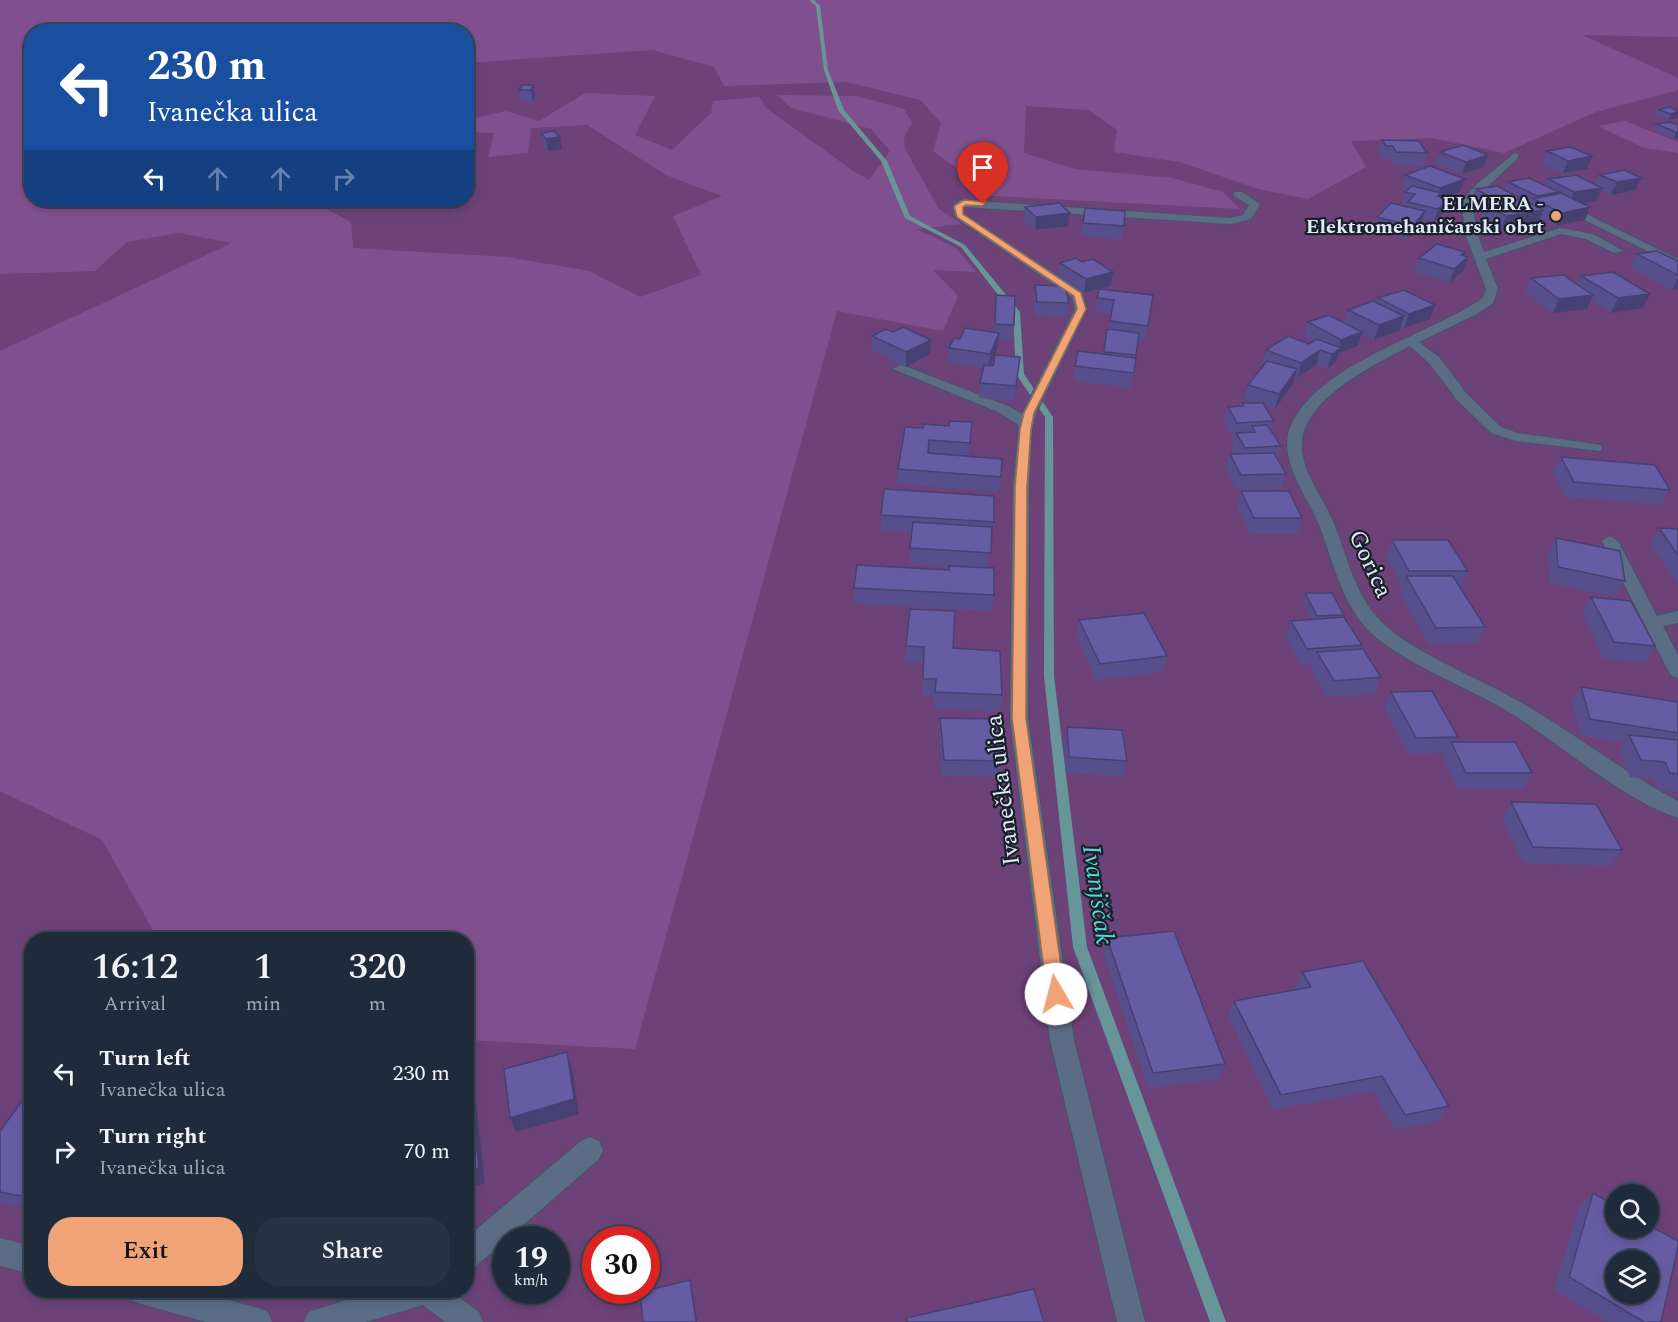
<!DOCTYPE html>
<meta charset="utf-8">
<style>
:root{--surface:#1f2b3a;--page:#273342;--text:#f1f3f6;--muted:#a1a7af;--line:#3c4754;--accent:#efa377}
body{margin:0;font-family:Spectral,serif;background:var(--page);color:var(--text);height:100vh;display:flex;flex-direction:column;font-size:22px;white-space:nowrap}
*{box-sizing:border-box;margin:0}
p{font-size:20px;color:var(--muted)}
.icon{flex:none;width:33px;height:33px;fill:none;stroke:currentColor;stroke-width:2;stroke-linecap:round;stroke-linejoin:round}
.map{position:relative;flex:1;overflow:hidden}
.drawer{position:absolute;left:24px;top:932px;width:450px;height:366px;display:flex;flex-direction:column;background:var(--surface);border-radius:24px;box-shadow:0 3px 9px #0003,0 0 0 2px var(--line)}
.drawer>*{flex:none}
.top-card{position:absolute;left:24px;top:24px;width:450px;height:183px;border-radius:24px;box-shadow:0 3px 9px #0003,0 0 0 2px var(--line);background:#1a4fa0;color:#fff;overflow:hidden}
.fabs{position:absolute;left:1605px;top:1184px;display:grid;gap:12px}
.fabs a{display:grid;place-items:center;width:54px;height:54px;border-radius:50%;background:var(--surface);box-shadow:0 3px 9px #0003,0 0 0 2px var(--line);font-size:30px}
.speed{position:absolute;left:492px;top:1226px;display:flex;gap:12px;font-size:30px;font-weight:700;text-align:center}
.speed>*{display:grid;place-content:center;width:78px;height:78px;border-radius:50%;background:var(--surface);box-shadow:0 3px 9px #0003,0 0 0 2px var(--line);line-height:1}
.speed small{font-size:15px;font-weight:400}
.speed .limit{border:9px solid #d22;background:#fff;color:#111}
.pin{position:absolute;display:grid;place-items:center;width:51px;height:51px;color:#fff;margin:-62px -26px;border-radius:50% 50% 50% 0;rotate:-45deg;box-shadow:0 0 6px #0007}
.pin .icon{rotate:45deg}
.me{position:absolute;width:66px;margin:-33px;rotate:352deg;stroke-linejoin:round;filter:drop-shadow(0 0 4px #0008)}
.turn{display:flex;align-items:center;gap:21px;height:126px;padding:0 24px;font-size:27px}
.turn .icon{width:78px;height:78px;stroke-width:2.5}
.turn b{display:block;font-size:42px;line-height:51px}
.lanes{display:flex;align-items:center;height:57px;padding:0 24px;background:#0003;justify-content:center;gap:30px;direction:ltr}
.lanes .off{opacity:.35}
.eta{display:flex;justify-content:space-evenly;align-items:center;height:102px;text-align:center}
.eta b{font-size:36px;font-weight:600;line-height:42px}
.button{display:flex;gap:12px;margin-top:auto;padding:12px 24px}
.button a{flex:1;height:69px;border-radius:24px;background:var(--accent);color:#111;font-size:24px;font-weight:600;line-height:69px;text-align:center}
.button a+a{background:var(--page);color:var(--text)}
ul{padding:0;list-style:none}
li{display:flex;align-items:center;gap:18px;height:78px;padding:0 24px}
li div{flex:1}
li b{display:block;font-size:22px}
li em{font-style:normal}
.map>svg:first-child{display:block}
.green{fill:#6c4278;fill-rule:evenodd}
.forest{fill:#80508e}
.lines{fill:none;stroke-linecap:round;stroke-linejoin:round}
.stream{fill:#66959a;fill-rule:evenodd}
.minor-casing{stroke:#475467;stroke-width:2}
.minor{fill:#5b6c85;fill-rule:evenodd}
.wall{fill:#574f8c;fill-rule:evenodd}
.shaded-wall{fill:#474072}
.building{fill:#655ca3;stroke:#474072;stroke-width:1.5;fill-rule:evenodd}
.route{fill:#efa377;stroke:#9b6a4d;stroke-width:1.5}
.poi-dot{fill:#efa377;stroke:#19202a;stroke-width:2}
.labels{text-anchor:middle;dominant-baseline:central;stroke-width:4.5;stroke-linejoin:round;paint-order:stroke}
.far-poi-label{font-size:20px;font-weight:bold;fill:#e0e9f8;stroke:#19202a;text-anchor:end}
.street-label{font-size:24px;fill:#e0e9f8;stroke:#19202a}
.water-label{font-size:26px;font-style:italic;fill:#58d7d8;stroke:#19202a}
</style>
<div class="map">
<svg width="1678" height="1322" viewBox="0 0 1678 1322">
<rect width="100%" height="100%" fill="#29394e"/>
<path class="green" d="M0 0H1678V1322H0ZM32 32H466V200H32ZM32 939H466V1290H32ZM1616 1194H1648V1227H1616ZM506 1239H556V1290H506ZM596 1239H646V1290H596ZM1616 1260H1648V1293H1616Z"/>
<path class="forest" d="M0 0H1678V37L1582 35 1678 78V90L1596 112 1504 153 1432 138 1351 141 1366 167 1308 199 1258 189 1180 162 1114 152 1117 130 1089 110 1026 106 1024 153 1075 169 1172 178 1223 192 1240 209 975 195 968 177 933 151 941 123 920 100 846 82 724 86 714 67 652 50 467 63 466 32H32V200H366V203H316L351 222 353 248 508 257 589 271 640 297 701 275 673 216 722 196 666 175 587 125 531 128 528 153 488 157 494 133 467 132V120L506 111 539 121 585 93 655 96 635 135 672 150 711 113 713 101 760 97 765 107 853 171 869 180 890 151 871 129 791 108 777 95 857 96 904 109 912 123 904 138 905 149 939 209 962 224 917 229 956 248 976 272 933 270 958 296 943 331 837 311 635 1049 467 1040 466 939H158L102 840 0 791V351L232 243 179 233 127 242 95 271 0 274Z
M1625 121 1678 142V153L1644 148 1598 126Z"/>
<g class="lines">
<path class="stream" d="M809 0H814L820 6 828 70 844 110 887 161 910 216 965 245 1020 312 1024 374 1053 417 1054 676 1087 947 1226 1322H1210L1073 947 1044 676 1045 417 1016 374 1013 314 961 247 905 218 881 161 838 110 824 70 816 6Z"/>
<defs>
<path id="minor" d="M1515 153 1518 154V158L1471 202 1478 236 1484 252 1560 228 1593 234 1624 251 1614 253 1586 239 1561 234 1486 259 1498 289 1493 303 1477 314 1419 342 1440 358 1467 394 1501 427 1518 433 1595 444 1600 445 1602 448 1600 451 1516 441 1491 433 1457 400 1430 364 1410 346C1372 366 1291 404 1303 456 1307 478 1322 497 1331 517 1346 550 1352 588 1376 616 1404 650 1480 678 1520 702 1574 733 1623 772 1678 801V818C1625 801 1559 743 1509 712 1468 687 1396 661 1365 627 1339 596 1332 556 1317 520 1307 498 1292 478 1288 454 1286 443 1287 433 1292 423 1323 362 1429 335 1483 298L1486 289 1466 236 1461 202 1479 182Z
M1234 192H1242L1260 204 1251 219 1231 224 963 207 964 214 1082 292 1087 309 1036 413 1032 429 1029 487 1028 718 1074 1040 1145 1322H1117L1050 1040 1010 718 1013 487 1019 425 998 412 893 369 900 365 905 366 1008 406 1022 414 1075 309 1072 297 955 217 953 206 960 200 1231 218 1243 215 1249 205 1234 196Z
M1566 204 1678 259V266L1562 209V205Z
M1610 536 1618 541 1657 616 1678 611V623L1663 626 1678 655V678L1672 676 1669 672 1602 541Z
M590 1137 599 1141 603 1150 599 1159 476 1266 466 1270V1238L581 1141Z
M0 1238 32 1246V1274L0 1266Z
M127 1290H193L258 1308 268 1312 272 1322H206L141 1304 131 1300Z
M378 1290H449L479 1312 483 1322H445L423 1305 366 1322H304L308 1312Z"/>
</defs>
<use href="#minor" class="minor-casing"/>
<use href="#minor" class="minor"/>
</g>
<path class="wall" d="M533 85 535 96 533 102H521L519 90Z
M1659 110 1678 111 1668 120 1656 116Z
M1671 122 1678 138 1673 139 1654 130 1656 124Z
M541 133 560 137 562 149 548 151 543 145Z
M1382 140 1427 153 1423 166 1393 165 1389 159H1382L1378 152Z
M1547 151 1587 169 1563 173 1542 164Z
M1440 152 1488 155 1484 167 1462 174 1436 164Z
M1405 175 1460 192 1445 198 1449 199 1444 212 1434 222 1423 219 1421 225 1408 239 1373 231 1377 217 1406 207V206L1401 205 1405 192 1407 190 1401 188Z
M1600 175 1635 190 1611 195 1601 190 1596 201 1582 203 1585 220 1556 226 1540 218 1538 223 1501 229 1481 218 1484 209 1471 202 1476 189 1504 190 1508 182 1546 186 1548 179 1595 185Z
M1025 207 1070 213 1068 226 1035 230 1024 220Z
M1085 208 1124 226 1121 240 1081 236Z
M1637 254 1678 261V289L1672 290 1630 268Z
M1463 256 1468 257 1463 271 1449 283 1415 272 1419 258Z
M1060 263 1111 285 1100 289 1148 326 1145 340H1138L1131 388 1073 381 1075 366 1103 354 1107 329 1109 330 1112 314 1095 312 1099 289 1084 293 1058 276Z
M1581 276 1643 308 1611 313 1591 300 1587 309 1553 313 1525 292 1531 278 1578 284Z
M1035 285 1069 303 1067 317 1036 316 1033 299Z
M996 295 1014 325 1012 340 999 339 998 347 995 355 1020 357 1014 401 979 398 983 368 948 363 949 348 960 339 994 332ZM995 355 993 366H990Z
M1378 298 1435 305 1430 319 1404 328 1400 326 1399 331 1374 340 1362 333 1358 346 1339 353 1336 362 1327 369 1316 365 1297 378 1295 377 1293 384 1275 409 1265 406 1274 421 1271 431 1281 446 1277 459 1286 474 1281 489 1236 490 1226 469 1230 454H1235L1232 448 1234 438H1233L1224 422 1228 407 1242 406 1243 403H1254L1244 400 1248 385 1264 365H1262L1266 350 1309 344 1313 341 1304 337 1308 322H1344L1348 310 1376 303Z
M872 336 930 354 906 367 872 350Z
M972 422 969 456 1001 477 999 492 897 484 898 469 923 428 949 426Z
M1561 457 1670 490 1661 505 1566 497 1553 473Z
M1241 491 1302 518 1297 534H1249L1237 507Z
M881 515 994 522 992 538 989 567 994 595 992 611 854 604V588L948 570V567L910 564 912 533 881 531Z
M1659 528 1678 529V584L1650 544Z
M1556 538 1625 581 1615 597 1550 583 1548 554Z
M1392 540 1468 571 1460 587 1485 627 1477 643 1429 644 1399 592 1402 586 1386 556Z
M1305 593 1344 615 1343 617 1362 645 1360 649 1381 677 1374 694 1327 697 1311 668 1313 664 1301 665 1286 637 1291 621 1312 619 1303 602Z
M1591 597 1655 646 1645 662 1604 659 1582 613Z
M1079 620 1167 656 1163 672 1096 680 1076 636Z
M906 646 953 648 1002 695 1000 712 934 708V695H922L923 663 905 662Z
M1581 687 1678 702V792L1659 790 1653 779 1630 777 1619 751 1624 743 1580 735 1572 703Z
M1391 692 1458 737 1455 742 1532 773 1523 789H1458L1443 758 1446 753 1408 754 1384 708Z
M940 718 1001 761 999 777 942 776 939 735Z
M1067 727 1127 761 1123 777 1066 773 1064 743Z
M1511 802 1622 850 1610 866 1523 863 1502 818Z
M1107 938 1225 1064 1219 1079 1148 1088 1103 953Z
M1302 972 1449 1106 1438 1121 1395 1130 1373 1091 1273 1110 1228 1016 1234 1001 1296 990 1295 988Z
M32 1087V1209L0 1203V1131Z
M1593 1193 1661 1322H1608L1554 1290 1579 1207Z"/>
<path class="shaded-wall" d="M533 85 535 96 533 102 531 90Z
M1678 112V118L1668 120 1671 114Z
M1676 132H1678V138L1673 139Z
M560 137 562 149 548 151 546 139Z
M1488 155 1484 167 1462 174 1466 162Z
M1592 156 1587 169 1563 173 1568 161Z
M1641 178 1635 190 1611 195 1617 182Z
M1465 179 1460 192 1439 200 1437 206 1433 209 1440 188Z
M1602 188 1596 201 1568 205 1574 192Z
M1559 192 1553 205 1535 200 1537 196Z
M1449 199 1444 212 1434 222 1438 209Z
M1590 207 1585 220 1556 226 1562 213Z
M1543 210 1538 223 1501 229 1506 216Z
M1425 211 1421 225 1408 239 1413 226Z
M1070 213 1068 226 1035 230 1036 217Z
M1465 252 1460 264 1468 257 1463 271 1449 283 1461 255Z
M1113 272 1111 285 1084 293 1086 279Z
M1678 278V289L1672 290Z
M1650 294 1643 308 1611 313 1618 298Z
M1593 295 1587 309 1553 313 1559 299Z
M1435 305 1430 319 1404 328 1409 314Z
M1404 316 1399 331 1374 340 1379 325Z
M1362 332 1358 346 1339 353 1336 362 1327 369 1332 354 1338 350 1341 340Z
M999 333 998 347 989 369 990 354Z
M931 340 930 354 906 367V352Z
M1320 350 1316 365 1297 378 1301 363Z
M1297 369 1293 384 1275 409 1279 394Z
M567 1052 572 1067 579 1114 516 1132 510 1118Z
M468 1069 474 1084 485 1183 466 1188Z
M690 1280 693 1293 697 1322H696Z"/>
<path class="building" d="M522 85H533L531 90H519Z
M1669 107 1678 111V112L1671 114 1659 110Z
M1671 122 1678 125V132H1676L1656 124Z
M554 131 560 137 546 139 541 133Z
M1382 140 1419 141 1427 153 1396 152 1393 146H1386Z
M1463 145 1488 155 1466 162 1440 152Z
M1570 147 1592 156 1568 161 1547 151Z
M1430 166 1465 179 1440 188 1405 175Z
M1624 170 1641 178 1617 182 1600 175Z
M1576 175 1602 188 1574 192 1548 179Z
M1529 178 1559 192 1537 196 1508 182Z
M1412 186 1441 193 1438 196 1449 199 1438 209 1408 202 1415 194 1405 192Z
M1497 186 1520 198 1498 201 1476 189Z
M1561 193 1590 207 1562 213 1533 199Z
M1522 199 1543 210 1506 216 1486 205Z
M1059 203 1070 213 1036 217 1025 207Z
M1391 203 1425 211 1413 226 1377 217Z
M1085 208 1125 211 1124 226 1083 223Z
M1437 244 1465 252 1461 255 1468 257 1454 269 1419 258Z
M1657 251 1678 261V275L1637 254Z
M1076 258 1082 262 1093 259 1113 272 1086 279 1060 263Z
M1613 272 1650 294 1618 298 1581 276Z
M1563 275 1593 295 1559 299 1531 278Z
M1035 285 1065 286 1069 303 1037 302Z
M1099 289 1153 295 1148 326 1110 321 1114 300 1097 298Z
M1404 290 1435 305 1409 314 1378 298Z
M996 295 1015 296 1014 325 995 324Z
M1373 301 1404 316 1379 325 1348 310Z
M1329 315 1362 332 1341 340 1308 322Z
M903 327 931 340 906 352 872 336 886 329 893 332Z
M965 328 999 333 990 354 949 348 954 338 960 339Z
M1107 329 1139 333 1136 355 1104 352Z
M1288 336 1309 344 1317 339 1341 348 1332 354 1320 350 1301 363 1266 350Z
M1078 351 1136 358 1134 373 1075 366Z
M995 355 1020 357 1016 386 980 383 984 365 993 366Z
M1267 361 1297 369 1279 394 1248 385Z
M1243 403H1263L1274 421 1237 423 1228 407 1243 406Z
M950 421 972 422 970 443 929 440 928 453 1002 459 1001 477 898 469 905 427 923 428 924 424 949 426Z
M1267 425 1281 446 1245 448 1236 433 1255 432 1252 426Z
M1274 453 1286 474 1241 475 1230 454Z
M1561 457 1655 465 1670 490 1574 482Z
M884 489 994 496V522L881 515Z
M1241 491H1289L1302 518H1254Z
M913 522 992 527 991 553 910 548Z
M1659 528 1678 529V555Z
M1556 538 1620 551 1625 581 1558 567Z
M1392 540H1448L1468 571H1409Z
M857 565 949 570V566L994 568V595L854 588Z
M1406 576H1453L1485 627 1436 628Z
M1305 593H1332L1344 615 1317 616Z
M1591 597 1631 601 1655 646 1614 642Z
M910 609 955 611 953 648 1000 651 1002 695 935 692 936 679H923L924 647 906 646Z
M1144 613 1167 656 1100 664 1079 620Z
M1344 617 1362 645 1307 649 1291 621Z
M1363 649 1381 677 1334 681 1317 652Z
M1581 687 1678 702V733L1590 719Z
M1432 691 1458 737 1416 738 1391 692Z
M940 718 997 719 1001 761 944 760Z
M1067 727 1122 730 1127 761 1069 757Z
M1629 735 1678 740V774L1670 773 1665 762 1641 760Z
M1451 742H1515L1532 773H1466Z
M1511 802 1596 804 1622 850 1533 847Z
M1174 931 1225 1064 1153 1073 1107 938Z
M1363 961 1449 1106 1405 1115 1382 1076 1281 1095 1234 1001 1311 987 1302 972Z
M567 1052 574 1099 510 1118 504 1069Z
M466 1069H468L479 1168 466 1172Z
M32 1087V1198L0 1192V1131Z
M1593 1193 1616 1206V1227H1648V1225L1678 1241V1247L1661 1322H1644L1569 1277ZM1616 1260H1648V1293H1616Z
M690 1280 696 1322H643L640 1292Z
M1034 1289 1044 1322H907L906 1318Z"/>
<path class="route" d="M964 200 986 202 983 206 966 205 963 207V214L1081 293 1086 309 1034 413 1031 429 1027 487 1026 718 1065 994 1062 1000 1056 1002 1050 1000 1047 994 1012 718 1015 487 1020 429 1024 413 1077 309 1074 296 957 217 954 206Z"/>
<circle class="poi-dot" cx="1556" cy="216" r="6"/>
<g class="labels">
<g class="far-poi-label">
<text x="1544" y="204">ELMERA -<tspan x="1544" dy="23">Elektromehaničarski obrt</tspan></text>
</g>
<g class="street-label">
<text transform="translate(1370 564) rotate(65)">Gorica</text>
<text transform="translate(1003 790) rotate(-97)">Ivanečka ulica</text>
</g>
<g class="water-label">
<text transform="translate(1098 895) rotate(82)">Ivanjščak</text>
</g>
</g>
</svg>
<div class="fabs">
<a><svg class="icon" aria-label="search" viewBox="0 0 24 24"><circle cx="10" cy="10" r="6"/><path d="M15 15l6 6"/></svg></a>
<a><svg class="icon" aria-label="layers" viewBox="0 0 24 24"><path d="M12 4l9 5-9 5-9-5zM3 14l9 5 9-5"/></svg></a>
</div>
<div class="speed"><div>19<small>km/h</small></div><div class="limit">30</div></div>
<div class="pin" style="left:983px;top:204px;background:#d93025"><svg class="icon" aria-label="arrive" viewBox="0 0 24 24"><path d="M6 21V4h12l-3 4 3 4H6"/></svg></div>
<svg class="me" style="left:1056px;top:994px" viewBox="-20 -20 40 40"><circle r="19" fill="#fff"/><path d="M0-13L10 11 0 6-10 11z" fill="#efa377"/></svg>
<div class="top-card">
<div class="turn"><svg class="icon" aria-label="left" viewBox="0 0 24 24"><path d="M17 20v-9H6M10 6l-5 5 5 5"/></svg><div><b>230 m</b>Ivanečka ulica</div></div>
<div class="lanes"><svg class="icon" aria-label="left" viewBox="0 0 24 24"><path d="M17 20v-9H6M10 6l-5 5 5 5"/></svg><svg class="icon off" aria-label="ahead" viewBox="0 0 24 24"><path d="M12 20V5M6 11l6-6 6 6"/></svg><svg class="icon off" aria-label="ahead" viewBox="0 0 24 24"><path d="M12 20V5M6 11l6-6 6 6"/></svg><svg class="icon off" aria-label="right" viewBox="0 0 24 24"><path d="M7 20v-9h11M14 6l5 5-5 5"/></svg></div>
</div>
<section class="drawer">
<div class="eta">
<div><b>16:12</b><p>Arrival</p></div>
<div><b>1</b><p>min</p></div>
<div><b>320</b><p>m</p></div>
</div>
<ul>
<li><svg class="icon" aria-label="left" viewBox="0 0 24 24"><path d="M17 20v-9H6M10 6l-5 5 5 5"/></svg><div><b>Turn left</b><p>Ivanečka ulica</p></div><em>230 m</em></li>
<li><svg class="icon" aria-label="right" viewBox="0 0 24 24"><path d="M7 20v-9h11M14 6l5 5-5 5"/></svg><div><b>Turn right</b><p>Ivanečka ulica</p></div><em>70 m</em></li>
</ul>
<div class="button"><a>Exit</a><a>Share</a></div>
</section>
</div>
